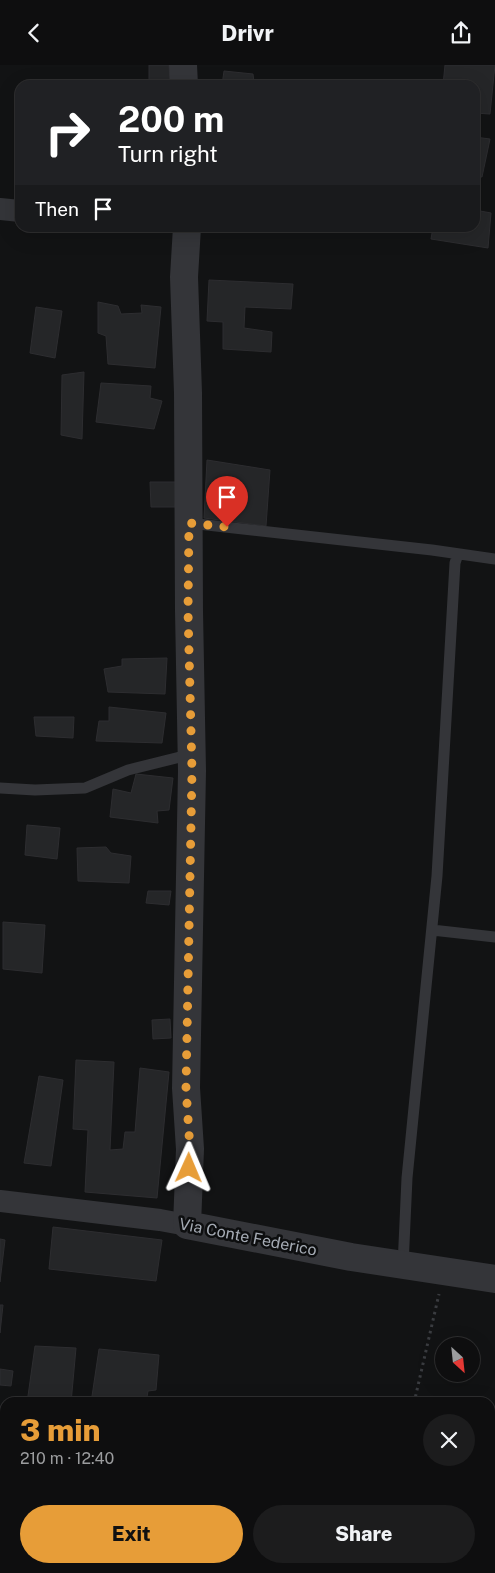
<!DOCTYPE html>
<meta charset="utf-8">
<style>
:root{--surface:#0e0e0f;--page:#1c1c1d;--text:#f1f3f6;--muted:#9b9c9e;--line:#2e2e2f;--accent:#e79d38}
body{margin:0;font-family:"Public Sans",sans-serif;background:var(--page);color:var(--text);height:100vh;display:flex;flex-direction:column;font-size:19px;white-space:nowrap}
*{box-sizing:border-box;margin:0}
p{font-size:16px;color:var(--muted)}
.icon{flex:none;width:28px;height:28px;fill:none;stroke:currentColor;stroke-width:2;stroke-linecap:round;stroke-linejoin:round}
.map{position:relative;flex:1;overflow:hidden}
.drawer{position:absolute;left:0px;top:1332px;width:495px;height:176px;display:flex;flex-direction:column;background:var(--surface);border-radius:15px 15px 0 0;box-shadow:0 5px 20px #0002,0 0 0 1px var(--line)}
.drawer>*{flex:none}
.banner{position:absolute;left:15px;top:15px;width:465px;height:152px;border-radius:15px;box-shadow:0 5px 20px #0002,0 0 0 1px var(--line);background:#202124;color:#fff;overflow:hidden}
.needle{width:32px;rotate:153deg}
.tools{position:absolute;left:435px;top:1272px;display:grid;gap:10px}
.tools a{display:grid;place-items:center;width:45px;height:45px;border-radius:50%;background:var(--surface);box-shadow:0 5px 20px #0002,0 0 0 1px var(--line);font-size:25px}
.pin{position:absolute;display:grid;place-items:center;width:42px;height:42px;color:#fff;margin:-51px -21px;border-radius:50% 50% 50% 0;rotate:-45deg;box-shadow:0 0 5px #0007}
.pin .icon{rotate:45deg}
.me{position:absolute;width:55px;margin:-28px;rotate:1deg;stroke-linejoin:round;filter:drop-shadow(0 0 4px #0008)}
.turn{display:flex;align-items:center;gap:18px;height:105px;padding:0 20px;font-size:22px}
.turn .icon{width:65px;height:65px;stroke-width:2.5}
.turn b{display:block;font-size:35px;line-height:42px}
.then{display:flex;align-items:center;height:48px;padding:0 20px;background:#0003;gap:10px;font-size:19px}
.round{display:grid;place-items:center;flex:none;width:52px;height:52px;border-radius:26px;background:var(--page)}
.overview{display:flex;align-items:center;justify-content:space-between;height:85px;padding:0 20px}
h1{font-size:30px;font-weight:800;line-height:38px;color:var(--accent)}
.primary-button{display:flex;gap:10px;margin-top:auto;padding:10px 20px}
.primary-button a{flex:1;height:58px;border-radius:30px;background:var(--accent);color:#111;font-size:20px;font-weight:800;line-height:58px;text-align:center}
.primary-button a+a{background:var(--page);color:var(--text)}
header{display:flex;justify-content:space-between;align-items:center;height:65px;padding:0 20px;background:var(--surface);font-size:22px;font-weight:800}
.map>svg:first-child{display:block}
.building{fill:#252628;stroke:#2d2d30}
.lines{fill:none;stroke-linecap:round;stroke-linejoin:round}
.path{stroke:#3a3c40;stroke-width:3;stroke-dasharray:2.5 4;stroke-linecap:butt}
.service{stroke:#343539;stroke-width:11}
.minor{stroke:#343539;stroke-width:22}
.tertiary{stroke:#343539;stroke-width:28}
.route{stroke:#e79d38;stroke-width:9;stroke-dasharray:0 16.2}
.labels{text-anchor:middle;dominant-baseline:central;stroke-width:5;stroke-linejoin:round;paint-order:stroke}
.street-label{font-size:16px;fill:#a5abb4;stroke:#0d0e0f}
</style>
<header><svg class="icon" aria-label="back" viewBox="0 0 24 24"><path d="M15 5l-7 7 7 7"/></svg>Drivr<svg class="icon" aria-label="share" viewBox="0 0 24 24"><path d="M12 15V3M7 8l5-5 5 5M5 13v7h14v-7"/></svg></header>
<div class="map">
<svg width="495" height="1508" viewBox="0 0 495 1508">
<rect width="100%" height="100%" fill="#121314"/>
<path class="building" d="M149 0H169L170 20H149Z
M445 0H495L490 49 475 48V20H443Z
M224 6 253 9 254 17 275 20H222Z
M475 72 490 74 482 112 475 111Z
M475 145 491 148 488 183 431 174 433 162H475Z
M209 215 293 219 291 244 245 242 244 263 272 267 271 287 223 284V257L207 256Z
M98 237 118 241 121 249 142 248 141 240 161 242 155 303 108 299 106 271 98 268Z
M36 242 62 246 55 293 30 288Z
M84 307 82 374 61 370 62 310Z
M101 318 151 321 150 333 162 336 154 364 96 357Z
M207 395 270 405 266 461 204 453Z
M150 417H177L175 442H151Z
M167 593 165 629 108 627 104 604 122 601V594Z
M109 642 166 648 162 678 96 676 99 656H109Z
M34 652H74L73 673 36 671Z
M136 709 173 713 169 745 157 746 158 758 110 752 113 724 131 728Z
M27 760 60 763 57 794 25 790Z
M106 782 111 788 131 791 129 818 78 816 77 783Z
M148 826H171L169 840 146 838Z
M3 857 45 860 42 908 3 904Z
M170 954 171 973 153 974 152 955Z
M76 995 114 997 110 1085 123 1084 125 1067H135L140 1003 169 1007 157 1133 85 1127 88 1065 73 1064Z
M39 1011 63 1015 51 1101 24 1098Z
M53 1162 162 1175 156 1216 49 1204Z
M0 1174 5 1175 0 1217Z
M0 1240H3L0 1268Z
M35 1281 76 1283 71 1338H27Z
M99 1284 159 1290 156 1325 148 1326 146 1338H91Z
M0 1304 13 1306 11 1321 0 1320Z
M1 1472H5V1504H30L29 1508H0Z"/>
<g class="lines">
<path class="path" d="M414 1338 439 1229
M375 1508 376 1504"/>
<path class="service" d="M189 458 432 485 495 494
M0 723 35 725 85 723 128 705 192 689
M432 865 495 872
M403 1201 407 1113 437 811 455 498 458 489"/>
<path class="minor" d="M0 144 20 146
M0 1136 160 1155 187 1160"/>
<path class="tertiary" d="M183 0 184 20
M187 162 184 212 188 328 189 546 192 706 186 1023 190 1084 187 1160 351 1192 495 1214"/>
</g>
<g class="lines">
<path class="route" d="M189 1103 190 1084 186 1023 192 706 188 546 189 458 227 462"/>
</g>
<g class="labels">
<g class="street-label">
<text transform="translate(248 1172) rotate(11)">Via Conte Federico</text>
</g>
</g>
</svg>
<div class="tools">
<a><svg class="needle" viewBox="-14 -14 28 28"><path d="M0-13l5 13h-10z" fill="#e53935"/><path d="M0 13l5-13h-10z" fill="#9b9c9e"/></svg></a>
</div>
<div class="pin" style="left:227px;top:462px;background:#d93025"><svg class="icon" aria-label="arrive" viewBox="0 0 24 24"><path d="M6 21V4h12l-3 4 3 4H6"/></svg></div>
<svg class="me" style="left:189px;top:1103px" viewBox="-20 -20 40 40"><path d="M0-17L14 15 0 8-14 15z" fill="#e79d38" stroke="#fff" stroke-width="4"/></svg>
<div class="banner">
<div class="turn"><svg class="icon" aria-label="right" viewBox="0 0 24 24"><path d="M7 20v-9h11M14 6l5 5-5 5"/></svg><div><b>200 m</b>Turn right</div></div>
<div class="then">Then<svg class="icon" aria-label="arrive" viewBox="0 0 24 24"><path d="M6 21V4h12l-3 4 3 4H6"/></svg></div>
</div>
<section class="drawer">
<div class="overview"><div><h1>3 min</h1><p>210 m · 12:40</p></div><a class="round"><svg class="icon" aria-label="close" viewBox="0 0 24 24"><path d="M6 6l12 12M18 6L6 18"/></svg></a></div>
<div class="primary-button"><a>Exit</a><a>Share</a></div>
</section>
</div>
